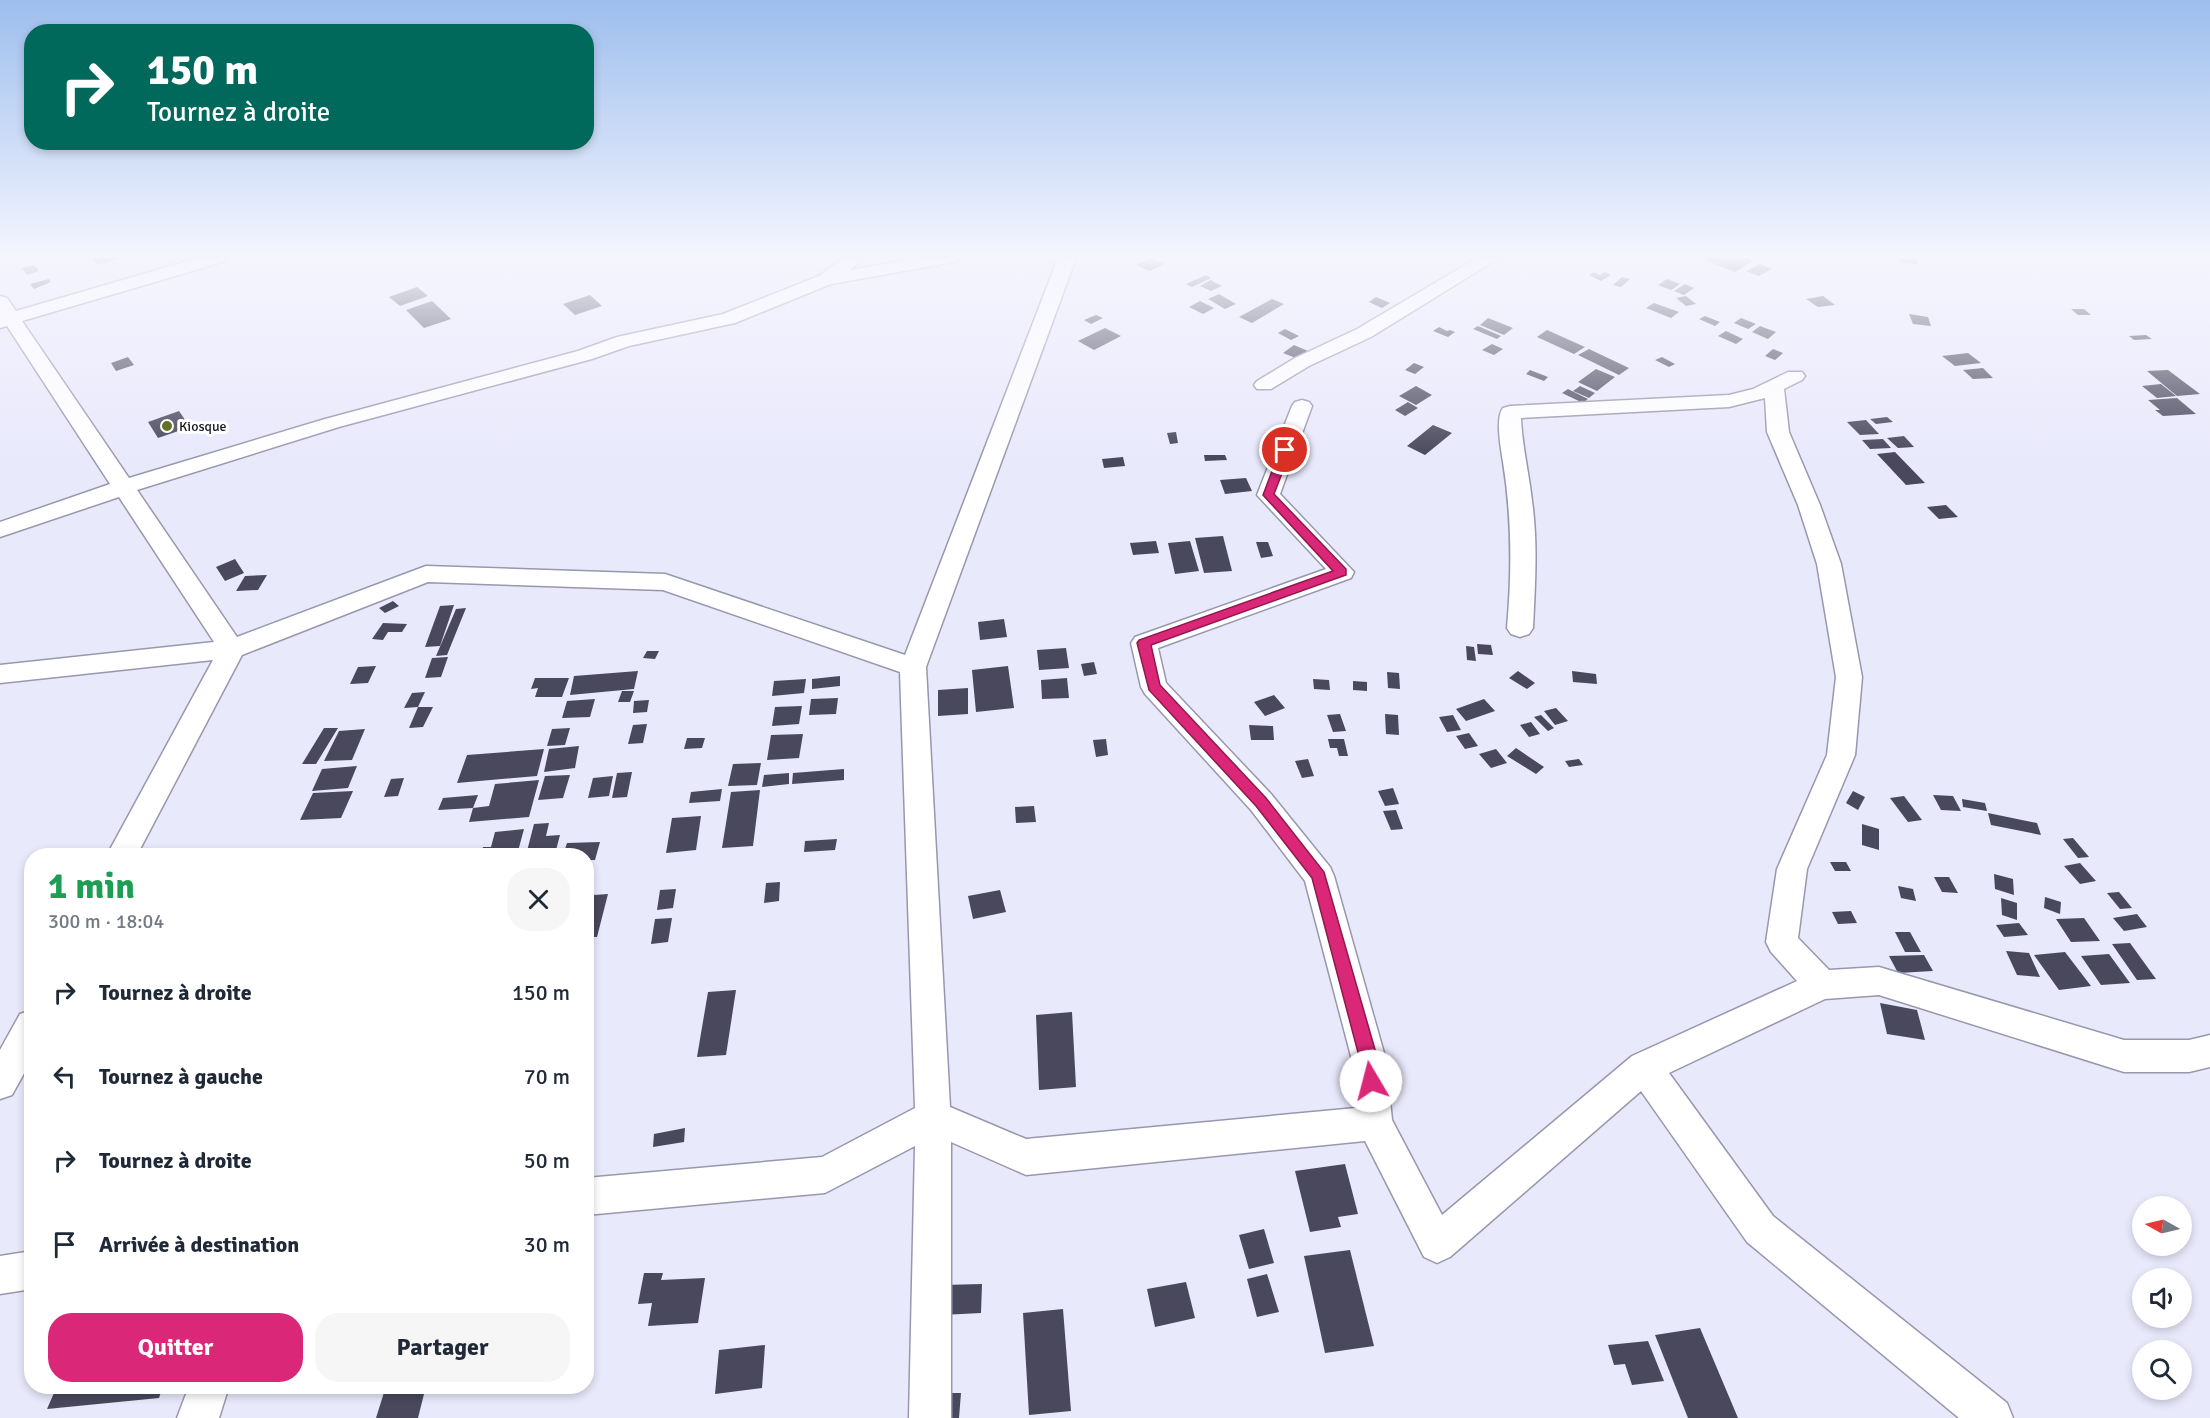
<!DOCTYPE html>
<html lang="fr">
<meta charset="utf-8">
<style>
:root{--surface:#fff;--page:#f6f6f7;--text:#1f2937;--muted:#747a83;--accent:#db2777}
body{margin:0;font-family:Signika,sans-serif;background:var(--page);color:var(--text);height:100vh;display:flex;flex-direction:column;font-size:22px;white-space:nowrap}
*{box-sizing:border-box;margin:0}
p{font-size:20px;color:var(--muted)}
.icon{flex:none;width:33px;height:33px;fill:none;stroke:currentColor;stroke-width:2;stroke-linecap:round;stroke-linejoin:round}
.map{position:relative;flex:1;overflow:hidden}
.panel{position:absolute;left:24px;top:848px;width:570px;height:546px;display:flex;flex-direction:column;background:var(--surface);border-radius:24px;box-shadow:0 3px 9px #0003}
.panel>*{flex:none}
.top-card{position:absolute;left:24px;top:24px;width:570px;height:126px;border-radius:24px;box-shadow:0 3px 9px #0003;background:#00695c;color:#fff;overflow:hidden}
.needle{width:39px;rotate:278deg}
.fabs{position:absolute;left:2132px;top:1196px;display:grid;gap:12px}
.fabs a{display:grid;place-items:center;width:60px;height:60px;border-radius:50%;background:var(--surface);box-shadow:0 3px 9px #0003;font-size:30px}
.pin{position:absolute;display:grid;place-items:center;width:51px;height:51px;color:#fff;margin:-26px;border:3px solid #fff;border-radius:50%;box-shadow:0 2px 6px #0007}
.me{position:absolute;width:66px;margin:-33px;rotate:352deg;stroke-linejoin:round;filter:drop-shadow(0 0 4px #0008)}
.turn{display:flex;align-items:center;gap:21px;height:126px;padding:0 24px;font-size:27px}
.turn .icon{width:78px;height:78px;stroke-width:2.5}
.turn b{display:block;font-size:42px;line-height:51px}
.round{display:grid;place-items:center;flex:none;width:63px;height:63px;border-radius:24px;background:var(--page)}
.overview{display:flex;align-items:center;justify-content:space-between;height:102px;padding:0 24px}
h1{font-size:36px;font-weight:700;line-height:45px;color:#1e9e55}
.primary-button{display:flex;gap:12px;margin-top:auto;padding:12px 24px}
.primary-button a{flex:1;height:69px;border-radius:24px;background:var(--accent);color:#fff;font-size:24px;font-weight:700;line-height:69px;text-align:center}
.primary-button a+a{background:var(--page);color:var(--text)}
ul{padding:0;list-style:none}
li{display:flex;align-items:center;gap:18px;height:84px;padding:0 24px}
li div{flex:1}
li b{display:block;font-size:22px}
li em{font-style:normal}
.map>svg:first-child{display:block}
.building{fill:#49485c}
.lines{fill:none;stroke-linecap:round;stroke-linejoin:round}
.minor-casing{stroke:#9897ad;stroke-width:3}
.minor{fill:#fff;fill-rule:evenodd}
.route{fill:#db2777;stroke:#8e194d;stroke-width:1.5}
.poi-dot{fill:#5e7323;stroke:#fff;stroke-width:2}
.labels{text-anchor:middle;dominant-baseline:central;stroke-width:6;stroke-linejoin:round;paint-order:stroke}
.far-poi-label{font-size:14px;fill:#181720;stroke:#fff;text-anchor:start}
</style>
<div class="map">
<svg width="2210" height="1418" viewBox="0 0 2210 1418">
<rect width="100%" height="100%" fill="#e9e9fc"/>
<path class="building" d="M92 258H117V259L97 265Z
M1150 258 1164 264 1150 271 1136 265Z
M1708 258H1747L1753 261 1735 272 1705 260Z
M1899 258 1915 259 1918 264 1902 263Z
M1760 264 1772 269 1759 276 1746 271Z
M34 265 39 271 27 275 22 268Z
M1594 272 1600 275 1605 272 1611 275 1601 281 1589 275Z
M1206 275 1211 278 1192 287 1186 284Z
M1622 277 1630 279 1621 287 1613 285Z
M49 279 51 282 34 289 30 284Z
M1667 279 1680 284 1671 290 1658 285Z
M1211 280 1212 281 1222 286 1211 291 1200 286Z
M1685 284 1694 288 1684 295 1674 291Z
M417 287 428 296 400 306 389 297Z
M1219 294 1236 304 1225 309 1208 299Z
M590 295 602 306 575 315 563 304Z
M1686 296 1696 304 1686 306 1676 298Z
M1823 296 1835 305 1818 307 1806 299Z
M1376 297 1390 303 1382 308 1369 302Z
M1272 299 1284 304 1252 323 1239 317Z
M432 301 451 319 424 328 406 310Z
M1200 301 1214 308 1203 314 1189 307Z
M1654 303 1679 312 1671 318 1646 308Z
M2071 309H2084L2091 315H2078Z
M1909 314 1928 317 1931 326 1913 324Z
M1096 315 1103 318 1091 324 1084 320Z
M1705 316 1720 322 1715 326 1699 319Z
M1488 318 1513 328 1504 335 1480 325Z
M1741 318 1756 324 1748 329 1734 323Z
M1478 326 1501 336 1497 339 1473 329Z
M1760 326 1776 332 1768 339 1752 332Z
M1439 327 1447 331 1450 330 1455 332 1448 337 1433 331Z
M1105 328 1121 336 1094 350 1078 341Z
M1285 329 1299 336 1291 340 1278 333Z
M1547 330 1585 347 1574 354 1537 337Z
M1726 331 1743 339 1736 344 1718 336Z
M2146 335 2152 339 2134 340 2129 336Z
M1492 344 1503 349 1494 355 1482 350Z
M1294 345 1308 351 1298 359 1283 353Z
M1589 349 1629 368 1619 375 1578 355Z
M1773 349 1783 353 1775 360 1765 356Z
M1968 353 1981 363 1955 366 1942 356Z
M128 357 134 365 116 371 111 363Z
M1662 357 1675 364 1669 367 1655 360Z
M1414 363 1424 367 1415 374 1405 370Z
M1983 368 1993 378 1973 379 1963 370Z
M1596 369 1615 377 1597 391 1578 382Z
M1530 370 1548 377 1544 381 1526 374Z
M2168 370 2200 394 2177 396 2147 371Z
M2161 384 2176 396 2157 398 2142 386Z
M1416 386 1432 395 1416 405 1399 396Z
M1580 386 1595 393 1589 398 1573 391Z
M1568 389 1588 399 1583 403 1562 393Z
M2177 398 2196 414 2163 416 2155 410H2160L2148 400Z
M1408 402 1418 408 1405 416 1395 410Z
M179 411 190 427 158 438 148 422Z
M1887 417 1893 422 1876 424 1870 419Z
M1866 420 1879 434 1860 435 1847 422Z
M1433 425 1452 433 1425 455 1407 446Z
M1176 432 1178 443 1170 444 1167 433Z
M1904 436 1914 447 1898 448 1887 438Z
M1883 439 1891 448 1870 449 1862 440Z
M1895 452 1925 483 1906 485 1877 454Z
M1204 455H1225L1227 460 1205 461Z
M1123 457 1125 466 1104 468 1102 459Z
M1246 478 1252 491 1225 494 1220 480Z
M1946 505 1958 517 1939 519 1927 507Z
M1223 536 1232 571 1204 573 1195 538Z
M1156 541 1159 553 1133 555 1130 543Z
M1190 541 1199 571 1175 574 1168 543Z
M1256 542H1268L1273 556 1261 558Z
M235 559 244 573 225 581 216 567Z
M267 575 258 590 236 591 245 576Z
M393 601 399 606 385 613 379 608Z
M454 605 440 646 425 647 440 606Z
M466 608 447 655 436 656 456 609Z
M1004 619 1007 637 980 640 978 622Z
M383 623 407 624 402 632H388L383 640 372 639Z
M1477 644 1491 645 1493 655 1478 654Z
M1466 646 1474 647 1476 661 1467 660Z
M1066 648 1069 668 1039 670 1037 650Z
M647 651H659L655 659 643 658Z
M448 657 441 677 425 678 432 658Z
M1094 662 1097 674 1084 676 1081 664Z
M376 666 368 683 350 684 358 667Z
M1008 666 1014 708 976 712 972 670Z
M638 671 634 689 570 695 574 676Z
M1518 671 1535 683 1527 689 1509 678Z
M1572 671 1596 674 1597 684 1573 682Z
M1387 672 1399 673 1400 689 1388 688Z
M840 676V686L812 689V679Z
M535 678H569L562 697H535L538 688 531 689Z
M1067 678 1069 698 1042 699 1041 680Z
M806 679 804 693 772 696 774 681Z
M1313 679 1329 680 1330 690 1314 689Z
M1353 681 1367 682V691L1353 690Z
M968 688V714L938 716V690Z
M622 691H634L630 702H618Z
M425 692 418 707 404 708 412 693Z
M1274 695 1285 708 1265 716 1254 702Z
M838 698 836 714 809 715 811 699Z
M595 699 590 717 562 718 567 701Z
M1484 699 1495 711 1466 721 1456 709Z
M649 700 647 712 633 713 634 701Z
M802 706 799 724 772 726 775 707Z
M418 707H433L423 727 409 728Z
M1556 708 1568 721 1555 725 1544 711Z
M1340 714 1346 731 1333 732 1327 715Z
M1385 714 1398 715 1399 735 1386 734Z
M1453 715 1461 730 1447 732 1439 717Z
M1541 715 1554 728 1548 731 1534 717Z
M1531 722 1540 734 1529 737 1520 725Z
M647 724 643 743 628 744 633 725Z
M1249 725 1273 726 1274 740H1251Z
M324 728H338L316 764H302Z
M570 728 565 745 547 746 552 729Z
M365 729 352 760 324 761 339 731Z
M1469 733 1478 746 1465 749 1456 736Z
M803 734 799 758 767 760 771 735Z
M687 738H705L702 748 684 749Z
M1106 739 1108 755 1096 757 1093 740Z
M1328 739H1344L1348 756H1339L1337 748H1330Z
M579 746 575 768 544 772 549 749Z
M1516 748 1544 767 1536 774 1507 756Z
M544 749 537 776 457 783 467 755Z
M1496 749 1507 763 1491 768 1479 754Z
M1308 759 1314 776 1302 778 1295 761Z
M1579 759 1583 765 1569 767 1565 761Z
M761 763 757 785 728 786 733 764Z
M357 766 348 788 312 791 322 769Z
M844 769V780L792 784 793 773Z
M632 772 627 797 612 798 617 773Z
M789 773V784L762 787 764 775Z
M570 775 563 798 538 800 545 776Z
M613 776 609 796 588 798 593 778Z
M404 778 398 796 384 797 391 779Z
M539 780 529 817 469 822 473 808 438 810 443 798 478 795 473 808 489 806 495 784Z
M1393 788 1399 804 1385 806 1378 791Z
M722 789 720 801 689 803 691 792Z
M760 790 753 846 722 848 731 792Z
M353 791 341 818 300 820 313 793Z
M1853 791 1865 797 1858 810 1846 803Z
M1933 795 1953 796 1961 811 1941 810Z
M1904 796 1922 820 1908 822 1890 798Z
M1962 799 1985 803 1987 811 1963 807Z
M1034 806 1036 822 1016 823 1015 807Z
M1396 810 1403 829 1391 830 1383 811Z
M1988 813 2037 823 2041 835 1991 825Z
M701 816 696 850 666 853 672 818Z
M549 823 546 836 560 835 555 854 526 855 534 824Z
M1862 824 1879 829V850L1862 845Z
M524 829 517 855H481L483 847H491L495 832Z
M2073 838 2089 857 2078 858 2063 839Z
M837 839 835 850 804 852 805 841Z
M600 842 595 860H586V855H563L567 843Z
M1830 862H1846L1851 871H1835Z
M2080 863 2096 881 2080 884 2064 866Z
M1994 874 2013 879 2014 895 1995 889Z
M1934 877H1949L1958 893 1942 892Z
M780 882 779 901 764 903 766 883Z
M1898 886 1913 889 1916 901 1901 898Z
M676 889 673 908 657 910 660 890Z
M1000 890 1006 912 973 919 968 896Z
M2119 892 2132 908 2120 909 2107 893Z
M608 894 597 937H586V921L594 895Z
M2045 897 2061 902 2060 914 2044 908Z
M2001 898 2017 903V920L2002 915Z
M1851 911 1857 923 1838 924 1832 912Z
M2137 914 2147 927 2124 931 2113 918Z
M672 918 668 942 651 944 655 919Z
M2084 918 2100 941 2071 942 2056 919Z
M2019 923 2028 935 2004 937 1996 925Z
M1895 932H1910L1921 952H1905Z
M2130 943 2156 979 2137 980 2112 944Z
M2006 951 2029 953 2040 977 2017 975Z
M2065 952 2091 986 2059 990 2034 955Z
M2109 954 2130 983 2101 985 2081 956Z
M1924 955 1933 971 1898 973 1889 956Z
M736 990 726 1055 697 1057 708 992Z
M1880 1003 1917 1010 1925 1040 1887 1034Z
M1072 1012 1076 1087 1039 1090 1036 1015Z
M685 1128 684 1142 653 1147 654 1134Z
M1345 1164 1358 1214 1338 1217 1341 1227 1310 1232 1295 1171Z
M1264 1229 1274 1263 1249 1269 1239 1235Z
M1350 1250 1374 1346 1325 1353 1304 1256Z
M644 1273H663L661 1280 705 1278 698 1323 648 1326 652 1303 638 1304Z
M1267 1274 1279 1312 1257 1317 1247 1279Z
M1186 1282 1195 1318 1155 1327 1147 1289Z
M982 1284 981 1313 942 1315 943 1285Z
M1063 1309 1071 1411 1029 1415 1023 1313Z
M1700 1328 1738 1418H1688L1655 1335Z
M1648 1341 1664 1381 1632 1385 1625 1364 1614 1365 1608 1345Z
M765 1345 762 1388 715 1394 719 1350Z
M57 1386H163L159 1398 47 1409Z
M386 1386H426L418 1418H376Z
M941 1393H961L959 1418H939Z"/>
<g class="lines">
<defs>
<path id="minor" d="M198 258H226L223 262 22 321 129 478 325 419 578 351 617 337 723 314 819 276 843 258H864L850 270 919 258H958L955 262 949 263 831 284 735 323 629 346 592 359 339 427 137 490 237 637 426 566 665 574 905 655 1058 258H1076L926 667 950 1107 1026 1139 1356 1108 1352 1060 1305 881 1251 810 1145 694 1141 687 1131 643 1135 637 1326 569 1257 495 1292 406 1295 402 1302 400 1309 402 1312 406 1280 494 1354 572 1351 578 1158 648 1166 683 1271 794 1330 867 1334 876 1386 1060 1392 1120 1442 1215 1632 1056 1797 981 1771 952 1766 942 1777 869 1827 755 1836 677 1817 564 1798 505 1767 432 1765 398 1729 407 1521 418C1522 446 1529 473 1532 501 1538 543 1535 586 1533 628L1529 634 1520 637 1511 634 1507 628C1512 572 1512 518 1503 462 1501 449 1495 418 1503 408L1510 406 1729 395 1753 389 1788 372H1802L1805 376 1802 380 1784 389 1789 432 1820 505 1841 564 1862 677 1855 755 1807 869 1798 938 1829 970 1879 967 2124 1040H2189L2210 1035V1067L2189 1072H2124L1879 995 1825 999 1669 1073 1773 1216 2007 1403 2013 1418H1959L1747 1242 1641 1091 1450 1257 1437 1263 1424 1257 1365 1141 1026 1175 951 1142V1418H909L915 1146 825 1193 586 1215V1178L822 1157 915 1108 900 672 663 590 428 582 242 655 137 855H107L213 660 0 683V665L214 642 119 497 0 537V522L110 484 7 326 0 328V296L7 298 16 311Z
M1477 258H1499L1371 337 1309 366 1271 389H1257L1254 385 1257 381 1295 358 1357 329Z
M32 1010V1059L12 1095 0 1099V1050L20 1014Z
M32 1251V1289L0 1294V1256Z
M189 1386H229L219 1418H177Z"/>
</defs>
<use href="#minor" class="minor-casing"/>
<use href="#minor" class="minor"/>
</g>
<linearGradient id="sky" x2="0" y2="1"><stop stop-color="#9dbeed"/><stop offset="0.56" stop-color="#f5f5fe"/><stop offset="1" stop-color="#f5f5fe" stop-opacity="0"/></linearGradient>
<rect width="2210" height="457" fill="url(#sky)"/>
<path class="route" d="M1285 447 1291 450 1274 494 1346 569V575L1151 645 1160 685 1266 798 1324 872 1378 1060 1380 1081 1377 1087 1371 1089 1365 1087 1360 1060 1312 878 1256 806 1149 690 1137 643 1139 640 1333 571 1263 495 1280 450Z"/>
<circle class="poi-dot" cx="167" cy="426" r="6"/>
<g class="labels">
<g class="far-poi-label">
<text x="179" y="426">Kiosque</text>
</g>
</g>
</svg>
<div class="fabs">
<a><svg class="needle" viewBox="-14 -14 28 28"><path d="M0-13l5 13h-10z" fill="#e53935"/><path d="M0 13l5-13h-10z" fill="#747a83"/></svg></a>
<a><svg class="icon" aria-label="sound" viewBox="0 0 24 24"><path d="M4 9h4l5-4v14l-5-4H4zM17 9q2 3 0 6"/></svg></a>
<a><svg class="icon" aria-label="search" viewBox="0 0 24 24"><circle cx="10" cy="10" r="6"/><path d="M15 15l6 6"/></svg></a>
</div>
<div class="pin" style="left:1285px;top:450px;background:#d93025"><svg class="icon" aria-label="arrive" viewBox="0 0 24 24"><path d="M6 21V4h12l-3 4 3 4H6"/></svg></div>
<svg class="me" style="left:1371px;top:1081px" viewBox="-20 -20 40 40"><circle r="19" fill="#fff"/><path d="M0-13L10 11 0 6-10 11z" fill="#db2777"/></svg>
<div class="top-card">
<div class="turn"><svg class="icon" aria-label="right" viewBox="0 0 24 24"><path d="M7 20v-9h11M14 6l5 5-5 5"/></svg><div><b>150 m</b>Tournez à droite</div></div>
</div>
<section class="panel">
<div class="overview"><div><h1>1 min</h1><p>300 m · 18:04</p></div><a class="round"><svg class="icon" aria-label="close" viewBox="0 0 24 24"><path d="M6 6l12 12M18 6L6 18"/></svg></a></div>
<ul>
<li><svg class="icon" aria-label="right" viewBox="0 0 24 24"><path d="M7 20v-9h11M14 6l5 5-5 5"/></svg><div><b>Tournez à droite</b></div><em>150 m</em></li>
<li><svg class="icon" aria-label="left" viewBox="0 0 24 24"><path d="M17 20v-9H6M10 6l-5 5 5 5"/></svg><div><b>Tournez à gauche</b></div><em>70 m</em></li>
<li><svg class="icon" aria-label="right" viewBox="0 0 24 24"><path d="M7 20v-9h11M14 6l5 5-5 5"/></svg><div><b>Tournez à droite</b></div><em>50 m</em></li>
<li><svg class="icon" aria-label="arrive" viewBox="0 0 24 24"><path d="M6 21V4h12l-3 4 3 4H6"/></svg><div><b>Arrivée à destination</b></div><em>30 m</em></li>
</ul>
<div class="primary-button"><a>Quitter</a><a>Partager</a></div>
</section>
</div>
